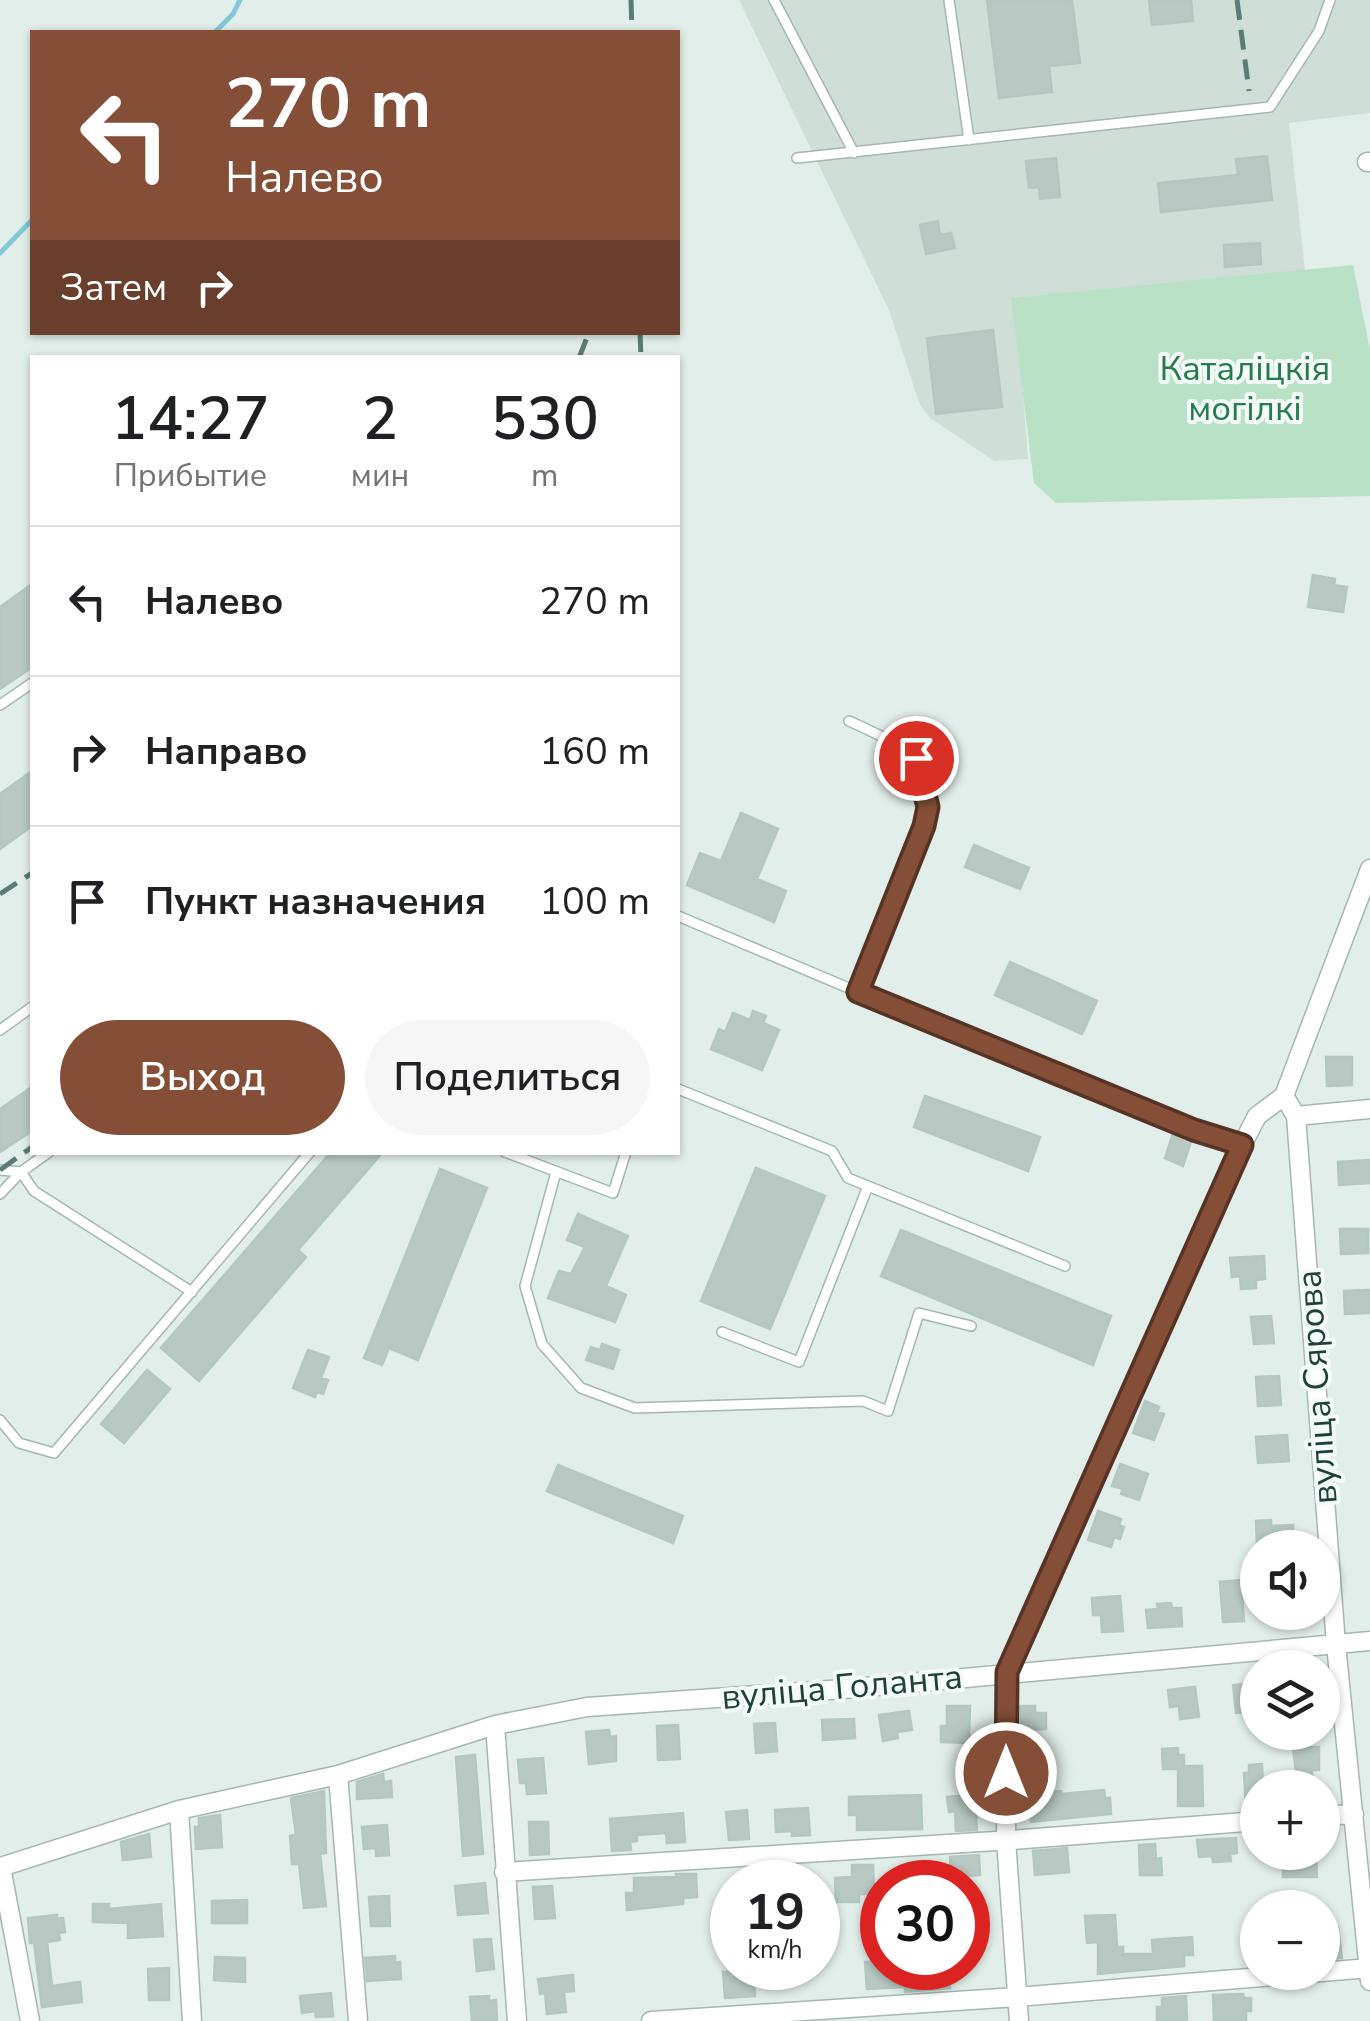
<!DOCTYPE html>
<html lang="ru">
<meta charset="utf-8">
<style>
:root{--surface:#fff;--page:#f6f6f6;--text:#202124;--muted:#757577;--line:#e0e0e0;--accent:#844e37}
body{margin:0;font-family:"Nunito Sans",sans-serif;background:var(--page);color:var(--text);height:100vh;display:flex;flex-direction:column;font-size:38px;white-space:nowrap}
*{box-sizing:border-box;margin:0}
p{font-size:32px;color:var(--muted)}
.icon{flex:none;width:55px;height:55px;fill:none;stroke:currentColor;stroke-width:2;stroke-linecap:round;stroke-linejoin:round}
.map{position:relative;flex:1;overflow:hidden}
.sheet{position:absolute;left:30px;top:355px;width:650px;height:800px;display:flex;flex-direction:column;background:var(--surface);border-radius:0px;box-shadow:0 2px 8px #0004}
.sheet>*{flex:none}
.banner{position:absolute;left:30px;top:30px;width:650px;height:305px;border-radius:0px;box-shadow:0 2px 8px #0004;background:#844e37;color:#fff;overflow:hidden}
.controls{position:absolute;left:1240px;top:1530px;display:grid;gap:20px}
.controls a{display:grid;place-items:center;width:100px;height:100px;border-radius:50%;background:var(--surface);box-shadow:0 2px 8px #0004;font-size:50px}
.speed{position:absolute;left:710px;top:1860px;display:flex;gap:20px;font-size:50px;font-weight:700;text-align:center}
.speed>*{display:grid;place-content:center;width:130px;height:130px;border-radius:50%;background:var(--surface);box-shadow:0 2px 8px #0004;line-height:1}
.speed small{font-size:25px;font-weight:400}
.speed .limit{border:15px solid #d22;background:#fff;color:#111}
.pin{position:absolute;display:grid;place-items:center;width:85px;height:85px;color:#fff;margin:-42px;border:5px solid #fff;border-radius:50%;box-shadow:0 2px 10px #0007}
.me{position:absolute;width:110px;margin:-55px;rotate:0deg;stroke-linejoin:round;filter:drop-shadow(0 0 8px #0008)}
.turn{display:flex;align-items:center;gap:35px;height:210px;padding:0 30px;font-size:45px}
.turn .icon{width:130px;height:130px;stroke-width:2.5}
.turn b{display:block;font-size:70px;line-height:85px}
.then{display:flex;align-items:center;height:95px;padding:0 30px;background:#0003;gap:20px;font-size:38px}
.eta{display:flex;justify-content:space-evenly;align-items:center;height:170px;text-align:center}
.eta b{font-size:60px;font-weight:600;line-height:70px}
.button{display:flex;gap:20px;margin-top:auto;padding:20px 30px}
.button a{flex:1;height:115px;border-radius:60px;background:var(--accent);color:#fff;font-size:40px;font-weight:600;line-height:115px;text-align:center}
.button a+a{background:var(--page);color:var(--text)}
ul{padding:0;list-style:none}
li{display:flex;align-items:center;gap:30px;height:150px;padding:0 30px;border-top:2px solid var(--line)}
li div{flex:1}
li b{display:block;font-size:38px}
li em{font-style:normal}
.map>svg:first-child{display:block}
.built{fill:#d0ded8}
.green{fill:#b9e1c6}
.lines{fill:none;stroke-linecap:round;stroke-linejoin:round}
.stream{stroke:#84c7d8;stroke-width:5}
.building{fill:#b7c9c2;stroke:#b3c8c1;stroke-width:2.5}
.lane-casing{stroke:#a4b7b1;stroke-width:12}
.street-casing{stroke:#a4b7b1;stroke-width:21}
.lane{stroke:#fff;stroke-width:9}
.street{stroke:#fff;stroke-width:18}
.rail{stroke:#5a7c75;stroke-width:5;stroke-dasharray:20 10;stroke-linecap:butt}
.route-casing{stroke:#563324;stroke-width:25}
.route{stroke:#844e37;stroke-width:18}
.labels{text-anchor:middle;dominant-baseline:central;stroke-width:8;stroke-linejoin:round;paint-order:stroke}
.park-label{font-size:35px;fill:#267c4c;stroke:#f3faf7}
.street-label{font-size:35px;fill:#20413a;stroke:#f3faf7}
</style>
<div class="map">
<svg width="1370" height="2021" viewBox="0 0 1370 2021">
<rect width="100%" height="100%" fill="#e2eee9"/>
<path class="built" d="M739 0H1370V113L1289 123 1305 271 1012 298 1019 342 1028 459 994 461 930 418 919 403 889 310Z"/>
<path class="green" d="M1353 265 1370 350V496L1056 503 1034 483 1011 298Z"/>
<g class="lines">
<path class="stream" d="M215 32 233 14 240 0
M0 253 32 220"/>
</g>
<path class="building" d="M987 0H1072L1080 63 1049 66 1052 92 999 98Z
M1149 0H1191L1193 21 1152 25Z
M1267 156 1272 200 1161 212 1158 183 1238 175 1236 159Z
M1056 158 1060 197 1040 199 1039 187 1029 188 1026 161Z
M938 221 940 235 951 233 955 248 926 254 920 225Z
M1260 243 1261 264 1225 267 1224 245Z
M993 330 1002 407 936 414 927 338Z
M1313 575 1335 579 1334 585 1347 587 1343 612 1308 607Z
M32 584V667L0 689V607Z
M32 771V826L0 849V794Z
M741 813 778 829 757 879 786 891 774 922 687 885 700 853 721 861Z
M974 845 1029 868 1020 889 965 867Z
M1010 962 1097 1001 1082 1034 995 995Z
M753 1011 766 1016 763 1023 779 1030 762 1070 711 1049 719 1029 725 1032 733 1013 750 1020Z
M1326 1057H1352V1085L1327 1086Z
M32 1087V1131L0 1152V1109Z
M925 1096 1040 1137 1028 1171 914 1127Z
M1174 1130 1192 1138 1183 1166 1165 1158Z
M331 1152H383L298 1250 306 1257 199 1381 161 1348Z
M1370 1160V1183L1339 1185 1338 1162Z
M756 1168 825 1196 770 1329 701 1301Z
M440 1169 487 1188 418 1360 389 1348 382 1365 364 1358Z
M578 1214 628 1236 606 1286 626 1295 615 1322 548 1298 559 1271 571 1274 585 1247 567 1240Z
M1340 1229H1368V1253L1341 1254Z
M901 1230 1111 1316 1093 1365 881 1276Z
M1264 1256 1265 1279 1256 1280V1288L1241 1289 1240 1276 1232 1277 1230 1258Z
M1370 1290V1313L1345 1314 1344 1291Z
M1271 1316 1274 1343 1254 1344 1251 1317Z
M602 1344 619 1350 613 1369 586 1360 591 1347 600 1350Z
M308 1350 329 1357 321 1378 328 1380 323 1394 317 1392 315 1397 293 1388Z
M147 1370 170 1389 124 1443 101 1424Z
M1279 1376 1281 1405 1258 1406 1256 1377Z
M1145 1401 1159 1407 1157 1412 1164 1414 1154 1440 1133 1433Z
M1287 1435 1289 1461 1258 1463 1256 1437Z
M1120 1464 1148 1474 1139 1500 1121 1494 1123 1489 1112 1486Z
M558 1465 683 1516 673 1543 547 1491Z
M1098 1511 1121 1519 1119 1525 1124 1527 1120 1539 1114 1537 1111 1547 1088 1540Z
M1271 1520V1526L1293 1525 1294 1546 1263 1548 1262 1544H1257L1256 1521Z
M1241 1580 1244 1621 1223 1622 1220 1582Z
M1120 1596 1123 1631 1102 1632 1101 1615H1093L1092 1598Z
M1171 1603 1172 1608H1181L1182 1626 1148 1628 1146 1610 1158 1609 1157 1604Z
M1254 1683 1257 1711 1236 1713 1233 1685Z
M1195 1687 1199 1717 1180 1719 1179 1706 1170 1707 1168 1690Z
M947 1706H970L969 1743 941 1742V1726H947Z
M1020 1706H1035V1713H1046V1729L1021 1730Z
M909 1711 912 1730 897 1732 898 1738 883 1741 879 1715Z
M854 1719 855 1738 823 1740 822 1720Z
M775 1723 777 1751 756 1753 754 1724Z
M678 1725 680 1759 658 1760 657 1726Z
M609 1730 610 1737 616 1736V1761L589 1764 586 1732Z
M1319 1747V1770H1312L1313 1788H1298L1293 1748Z
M1178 1748V1755H1184V1766H1202L1203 1806H1178V1769H1163L1162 1749Z
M475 1755 483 1854 463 1856 456 1757Z
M543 1758 546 1793 527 1794 526 1783H520L518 1760Z
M1262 1764 1263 1788H1258V1809H1246L1244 1773H1249V1765Z
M383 1774 384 1782 391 1781 392 1797 357 1799V1782Z
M1104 1790 1105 1798H1110L1111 1814 1031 1822 1029 1793 1061 1791V1794Z
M324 1791 326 1853 320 1854 326 1906 304 1908 299 1864H292L290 1836 296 1835 291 1798Z
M921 1795 922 1829 857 1830V1815H849V1797Z
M975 1795 977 1830 956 1831 955 1811 949 1812 947 1797Z
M808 1808 810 1835 792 1836V1831L776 1832 775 1810Z
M747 1810 749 1839 729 1840 726 1812Z
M683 1813 685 1842 667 1843 666 1833 637 1835V1841L630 1842 631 1850 612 1851 610 1819Z
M220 1815 222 1847 196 1849 195 1827H199V1818Z
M529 1822H548L549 1854 530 1855Z
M387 1825 389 1855 376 1856V1848L364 1849 362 1827Z
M149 1834 151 1857 123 1860 121 1842Z
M1236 1838 1237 1853 1230 1854 1231 1861 1213 1862 1212 1856 1199 1857 1197 1840Z
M1155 1844 1156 1859 1161 1858 1162 1875H1140L1139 1845Z
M1067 1848 1069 1872 1035 1875 1033 1851Z
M979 1855 980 1875 951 1877 950 1857Z
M1316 1857 1317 1877H1283V1858Z
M852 1865H873L874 1894H859V1902H836L835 1878 852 1877Z
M676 1874H696L697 1897 683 1898V1904L627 1910 626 1893H634V1878L677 1877Z
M485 1883 488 1913 458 1915 455 1886Z
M552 1886 555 1918 535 1919 533 1887Z
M389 1896 390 1926H371L369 1897Z
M247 1900V1923H212V1901Z
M93 1904H109V1909L161 1904 163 1936 128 1938V1923L93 1922Z
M57 1915V1919L63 1918 65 1932 59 1933 60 1940 47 1942 52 1986 80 1982 82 2002 42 2007 34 1943H30L28 1918Z
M1115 1915 1117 1947H1123V1954H1153L1152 1940 1192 1937 1193 1955H1184V1966L1098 1974V1942L1087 1943 1085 1916Z
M1338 1927 1342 1958 1324 1959 1322 1929Z
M491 1939 494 1969 477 1971 474 1940Z
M395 1956V1963L400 1962 401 1979 367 1981 365 1958Z
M215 1957 245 1958V1982L214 1980Z
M882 1961V1968H948L950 1988 905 1992V1987L867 1989 865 1962Z
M169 1968V2000H149L148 1969Z
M748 1971V1978L754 1977 755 1996 725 1998 723 1972Z
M573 1975 574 1991 564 1992 566 2012 547 2014 545 1993 540 1994 538 1979Z
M331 1993 333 2016 316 2017 315 2011 302 2013 300 1996Z
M1243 1994 1244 1998H1251V2011H1246V2021L1214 2020 1213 1995Z
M489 1996V2001L496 2000 497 2021H472L470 1997Z
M1186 1996 1187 2021 1157 2020V2007H1162V1998Z"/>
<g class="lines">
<defs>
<path id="lane" d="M774 0 854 153
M949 0 969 140
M797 158 1270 107 1319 31 1330 0
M0 705 32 683
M849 721C900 744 938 761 924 826L858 992 1194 1130 1242 1145
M678 916 858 992
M0 1030 32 1007
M678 1089 832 1151 848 1178 1065 1266
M505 1152 613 1193 626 1152
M0 1170 21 1172 34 1191 192 1292
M556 1172 525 1286 542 1344 581 1388 635 1408 863 1401 888 1411 919 1313 971 1326
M0 1194 21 1172 49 1152
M722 1332 799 1362 868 1186
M0 1420 19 1443 54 1453 310 1152"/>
<path id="street" d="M1367 162H1370
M1284 1096 1296 1116 1336 1645 1370 1981
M1296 1116 1370 1109
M495 1725 517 2021
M338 1775 358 2021
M179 1810 192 2021
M1322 1816 1354 1814
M504 1872 1011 1840 1258 1821
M1322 1972 1369 1968
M30 2021 1 1867 179 1810 338 1775 495 1725 587 1707 844 1689 1370 1641
M651 2021 1017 1997 1322 1972
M1019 2021 1006 1840 1007 1672 1241 1147 1257 1116 1284 1096 1370 869"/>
</defs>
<use href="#lane" class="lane-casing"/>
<use href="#street" class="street-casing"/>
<use href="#lane" class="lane"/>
<use href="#street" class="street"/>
<path class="rail" d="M631 0 632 32
M1237 0 1249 91
M640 332 641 358
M579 358 589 332
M0 894 32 873
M0 1170 32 1147"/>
</g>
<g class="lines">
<defs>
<path id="route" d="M916 758 928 807 924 826 858 992 1194 1130 1242 1145 1007 1672 1006 1773"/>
</defs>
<use href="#route" class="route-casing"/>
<use href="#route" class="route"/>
</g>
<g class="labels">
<g class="park-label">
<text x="1245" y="368">Каталіцкія<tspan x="1245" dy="40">могілкі</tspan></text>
</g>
<g class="street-label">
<text transform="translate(1317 1387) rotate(-94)">вуліца Сярова</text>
<text transform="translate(842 1687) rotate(-5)">вуліца Голанта</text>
</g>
</g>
</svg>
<div class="controls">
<a><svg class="icon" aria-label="sound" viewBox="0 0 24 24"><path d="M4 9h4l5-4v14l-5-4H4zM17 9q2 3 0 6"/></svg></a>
<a><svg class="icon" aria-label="layers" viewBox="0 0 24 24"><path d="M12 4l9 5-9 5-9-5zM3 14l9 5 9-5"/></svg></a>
<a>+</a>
<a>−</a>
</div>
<div class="speed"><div>19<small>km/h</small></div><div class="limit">30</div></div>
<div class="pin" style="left:916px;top:758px;background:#d93025"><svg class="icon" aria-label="arrive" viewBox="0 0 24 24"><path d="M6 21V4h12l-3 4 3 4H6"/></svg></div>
<svg class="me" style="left:1006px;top:1773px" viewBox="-20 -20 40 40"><circle r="17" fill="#844e37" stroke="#fff" stroke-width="3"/><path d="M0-11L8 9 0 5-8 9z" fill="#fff"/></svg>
<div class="banner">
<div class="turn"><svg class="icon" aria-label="left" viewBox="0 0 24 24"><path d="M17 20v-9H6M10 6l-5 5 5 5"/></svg><div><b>270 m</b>Налево</div></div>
<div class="then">Затем<svg class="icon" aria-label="right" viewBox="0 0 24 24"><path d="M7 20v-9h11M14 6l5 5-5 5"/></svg></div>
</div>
<section class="sheet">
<div class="eta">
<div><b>14:27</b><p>Прибытие</p></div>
<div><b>2</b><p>мин</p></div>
<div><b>530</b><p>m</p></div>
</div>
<ul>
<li><svg class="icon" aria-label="left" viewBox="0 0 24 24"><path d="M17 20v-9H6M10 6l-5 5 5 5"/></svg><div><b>Налево</b></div><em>270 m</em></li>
<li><svg class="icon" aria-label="right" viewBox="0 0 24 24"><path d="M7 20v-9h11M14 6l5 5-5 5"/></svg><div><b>Направо</b></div><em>160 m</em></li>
<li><svg class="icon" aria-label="arrive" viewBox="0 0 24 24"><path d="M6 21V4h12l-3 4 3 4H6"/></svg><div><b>Пункт назначения</b></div><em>100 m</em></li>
</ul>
<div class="button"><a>Выход</a><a>Поделиться</a></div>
</section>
</div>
